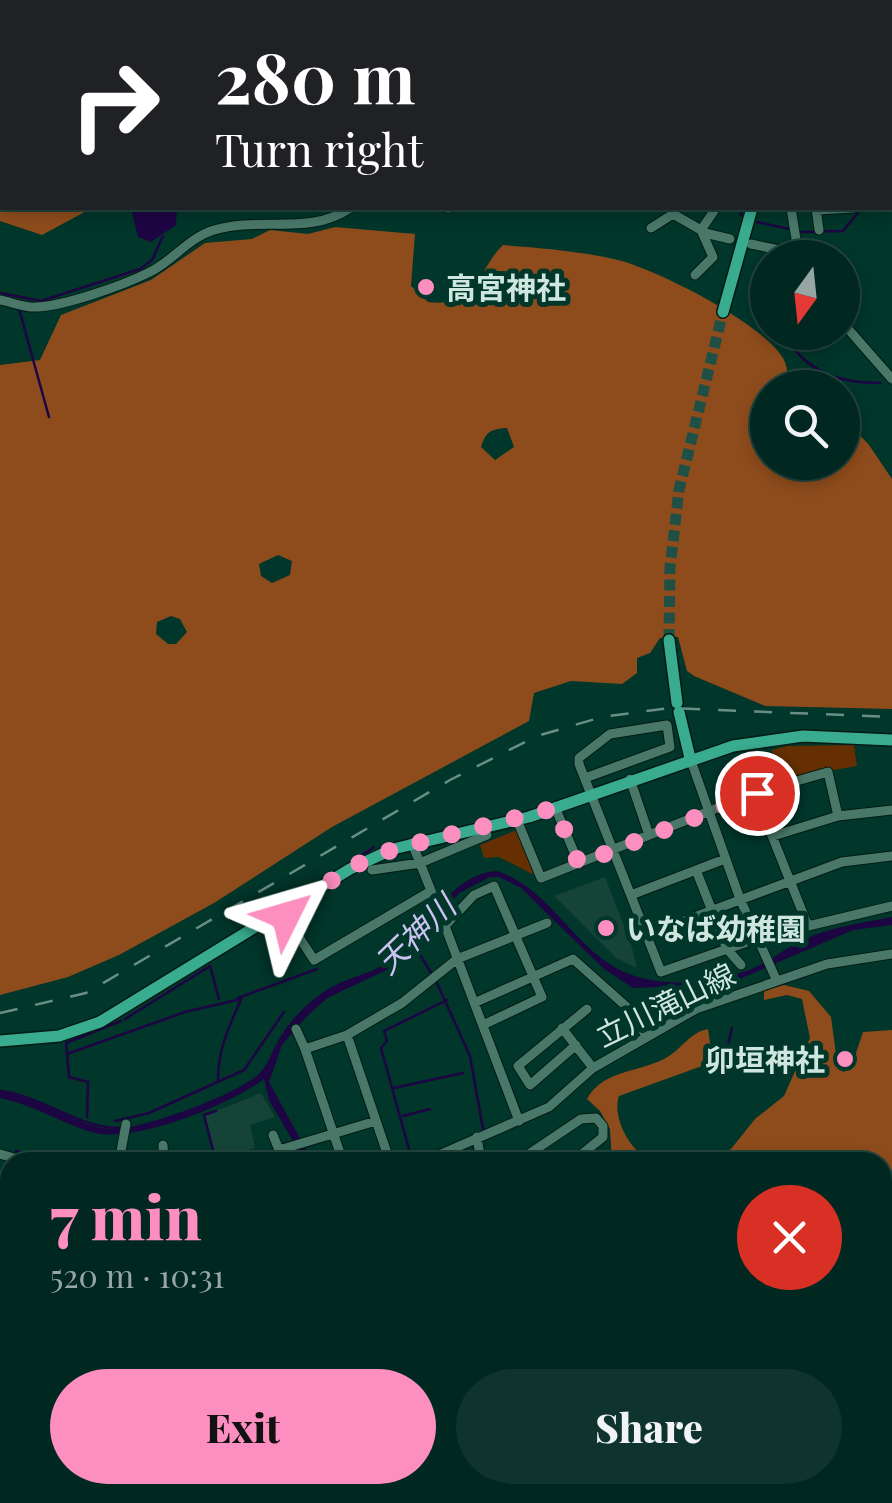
<!DOCTYPE html>
<meta charset="utf-8">
<style>
:root{--surface:#012820;--page:#0f342d;--text:#f1f3f6;--muted:#96a6a5;--line:#23443e;--accent:#fd8ec0}
body{margin:0;font-family:"Playfair Display","Noto Sans JP",serif;background:var(--page);color:var(--text);height:100vh;display:flex;flex-direction:column;font-size:38px;white-space:nowrap}
*{box-sizing:border-box;margin:0}
p{font-size:32px;color:var(--muted)}
.icon{flex:none;width:55px;height:55px;fill:none;stroke:currentColor;stroke-width:2;stroke-linecap:round;stroke-linejoin:round}
.map{position:relative;flex:1;overflow:hidden}
.sheet{position:absolute;left:0px;top:1152px;width:892px;height:352px;display:flex;flex-direction:column;background:var(--surface);border-radius:30px 30px 0 0;box-shadow:0 5px 15px #0003,0 0 0 2px var(--line)}
.sheet>*{flex:none}
.hud{position:absolute;left:0px;top:0px;width:892px;height:210px;box-shadow:0 5px 15px #0003,0 0 0 2px var(--line);background:#202124;color:#fff;overflow:hidden}
.needle{width:65px;rotate:195deg}
.fabs{position:absolute;left:750px;top:240px;display:grid;gap:20px}
.fabs a{display:grid;place-items:center;width:110px;height:110px;border-radius:50%;background:var(--surface);box-shadow:0 5px 15px #0003,0 0 0 2px var(--line);font-size:50px}
.pin{position:absolute;display:grid;place-items:center;width:85px;height:85px;color:#fff;margin:-42px;border:5px solid #fff;border-radius:50%;box-shadow:0 2px 10px #0007}
.me{position:absolute;width:110px;margin:-55px;rotate:50deg;stroke-linejoin:round;filter:drop-shadow(0 0 8px #0008)}
.turn{display:flex;align-items:center;gap:35px;height:210px;padding:0 50px;font-size:45px}
.turn .icon{width:130px;height:130px;stroke-width:2.5}
.turn b{display:block;font-size:70px;line-height:85px}
.round{display:grid;place-items:center;flex:none;width:105px;height:105px;border-radius:52px;background:var(--page)}
.overview{display:flex;align-items:center;justify-content:space-between;height:170px;padding:0 50px}
h1{font-size:60px;font-weight:800;line-height:75px;color:var(--accent)}
.primary-button{display:flex;gap:20px;margin-top:auto;padding:20px 50px}
.primary-button a{flex:1;height:115px;border-radius:60px;background:var(--accent);color:#111;font-size:40px;font-weight:800;line-height:115px;text-align:center}
.primary-button a+a{background:var(--page);color:var(--text)}
.map>svg:first-child{display:block}
.built{fill:#164338}
.green{fill:#652f02}
.forest{fill:#8e4c1c;fill-rule:evenodd}
.water{fill:#1d0443}
.lines{fill:none;stroke-linecap:round;stroke-linejoin:round}
.stream{stroke:#1d0443;stroke-width:2.5}
.major-tunnel{stroke:#205045;stroke-width:11;stroke-dasharray:11 5.5;stroke-linecap:butt}
.minor-casing{stroke:#031b14;stroke-width:11}
.major-casing{stroke:#031b14;stroke-width:14}
.minor{stroke:#497869;stroke-width:9}
.major{stroke:#39ac90;stroke-width:11}
.rail{stroke:#698f85;stroke-width:2.5;stroke-dasharray:18 18;stroke-linecap:butt}
.route{stroke:#fd8ec0;stroke-width:18;stroke-dasharray:0 32.4}
.poi-dot{fill:#fd8ec0;stroke:#01362a;stroke-width:4}
.labels{text-anchor:middle;dominant-baseline:central;stroke-width:10;stroke-linejoin:round;paint-order:stroke}
.poi-label{font-size:30px;font-weight:bold;fill:#cee6de;stroke:#01362a;text-anchor:start}
.street-label{font-size:30px;fill:#cee6de;stroke:#01362a}
.water-label{font-size:32px;font-style:italic;fill:#cac2f1;stroke:#01362a}
</style>
<div class="map">
<svg width="892" height="1503" viewBox="0 0 892 1503">
<rect width="100%" height="100%" fill="#01362a"/>
<path class="built" d="M605 877 631 944 637 968 616 958 554 896Z
M261 1093 275 1117 250 1125 255 1148 216 1157 204 1116Z"/>
<path class="green" d="M854 745 857 766 782 779 771 750 788 746Z
M514 831H518L538 877 499 857 484 858 480 845Z"/>
<path class="forest" d="M0 0H225L2 2V208H92L42 235 0 221Z
M335 227 415 234 411 286 428 302C479 308 477 270 503 245 541 248 581 251 618 260 658 270 762 323 783 358 789 369 787 376 785 387L768 388V462H842L843 426 853 428 869 445 892 479V709L765 706 694 676 687 671 678 637 660 638 650 653 637 658V673L622 684 571 681 534 693 529 721 332 827 214 903 119 955 68 977 0 995V365L40 360 61 315 151 280 205 243 252 239 270 230 308 234ZM507 428 514 447 495 460 481 447C486 431 491 429 507 428ZM278 555 292 561 290 575 272 583 261 576 259 564ZM171 616 180 619 187 632 176 644H168L156 634 157 622Z
M784 985 809 991 831 1017 838 1069 844 1072 852 1065 863 1032 892 1030V1503H261L262 1495 395 1500 404 1495H882V1162H705L731 1149 755 1119 784 1096 810 1038 802 999 787 995 764 1000V990Z
M708 1029 712 1056 702 1066 619 1096C611 1119 633 1156 655 1162H612L610 1129 600 1111 587 1099C604 1068 643 1073 669 1056 683 1047 691 1032 708 1029Z
M10 1234V1495H118L115 1503H0V1238Z"/>
<path class="water" d="M177 208 176 225 151 242 138 237 131 208Z
M497 871C545 887 568 936 608 963 647 990 706 986 749 970 768 963 784 949 803 940 831 927 862 923 892 917V925L853 930 728 984 633 988 604 969 521 888 499 877H490L459 893 395 966 327 998 305 1018 282 1045 269 1082 313 1162 304 1160 269 1100 264 1079C231 1104 136 1143 95 1133 62 1124 35 1105 0 1098V1092C40 1097 83 1131 116 1129 148 1127 236 1095 259 1074 268 1065 272 1052 278 1041 289 1021 306 1004 325 991 349 975 377 975 400 953 429 925 451 874 497 871Z"/>
<g class="lines">
<path class="stream" d="M740 208 741 215
M757 222 789 229
M801 232 843 231 862 208
M768 282 761 264 769 252
M0 293 41 301 140 269 152 260 163 236
M19 309 49 417
M782 332C805 371 836 383 880 383
M349 864 374 847
M420 955 432 974
M436 981 470 1056 483 1129
M238 998 317 969
M125 1019 210 966 219 999
M67 1054 185 1012 241 999C229 1028 218 1047 218 1081
M725 1058 732 1028
M394 1088 463 1073
M0 1091C43 1096 79 1129 121 1128
M216 1111 204 1115 215 1158 229 1155
M403 1116 430 1109
M87 1117 88 1082 69 1077 66 1043 121 1021
M115 1121 149 1113 244 1070 284 1012
M16 1151 53 1162
M412 1160 381 1048 387 1041 384 1031 447 1000
M882 1253 892 1264
M671 1503 672 1495"/>
<path class="major-tunnel" d="M669 640 670 568 679 490 723 312"/>
<defs>
<path id="minor" d="M304 0 307 2
M667 0 669 2
M719 0 721 2
M327 2 328 0
M542 2 543 0
M578 2V0
M649 2V0
M890 107 892 106
M890 164 892 162
M890 180 892 182
M447 208H450
M791 208 799 258
M816 208 819 230
M816 210 853 208
M651 228 673 214 701 230
M705 233 730 239
M751 244 798 254
M695 275 713 257 701 230 716 208
M0 300C10 302 20 306 30 307 58 309 124 285 150 272 174 260 188 238 214 230 260 216 310 236 350 208
M842 322 892 379
M690 758 740 899 776 979
M585 778 670 747 667 725 610 734 579 758V764L661 972 756 939
M630 779 649 835
M755 793 808 926 892 906
M555 807 579 864
M517 820 541 878 755 793 828 772 838 816
M773 836 838 816 892 810
M412 843 434 898
M372 870 420 863 487 835
M696 870 727 949 741 965
M631 895 725 859
M282 911 314 960 431 891
M646 935 842 862 892 856
M474 1003 573 959 637 1016 645 1035
M483 1025 542 997 494 886 474 895 445 926 519 1121
M562 1028 593 1068
M296 1029 305 1049
M347 1035 390 1162
M576 1045 530 1085 518 1066 587 1009
M273 1135 279 1150 376 1121
M477 1137 481 1162
M163 1145 164 1162
M0 1154 29 1162
M119 1162 126 1124
M343 1162 305 1049 347 1035 402 1003 457 959 547 923
M423 1162 549 1107 593 1068 696 1009 827 964 892 954
M517 1162 581 1119 596 1118 603 1126V1137L572 1162
M0 1200 10 1167
M149 1503 154 1495
M231 1503 234 1495"/>
<path id="major" d="M890 3 892 0
M723 312 752 208
M669 640 677 703
M679 712 690 758
M0 1041 59 1036 100 1022 350 869 393 849 529 817 733 746 803 736 892 740"/>
</defs>
<use href="#minor" class="minor-casing"/>
<use href="#major" class="major-casing"/>
<use href="#minor" class="minor"/>
<use href="#major" class="major"/>
<path class="rail" d="M0 1013 86 993 450 780 537 736 602 717 669 708 892 717"/>
</g>
<g class="lines">
<path class="route" d="M286 916 282 911 360 863 394 849 555 808 579 864 757 793"/>
</g>
<g class="poi-dot">
<circle cx="426" cy="287" r="10"/>
<circle cx="606" cy="928" r="10"/>
<circle cx="845" cy="1059" r="10"/>
</g>
<g class="labels">
<g class="poi-label">
<text x="446" y="287">高宮神社</text>
<text x="626" y="928">いなば幼稚園</text>
<text x="825" y="1059" text-anchor="end">卯垣神社</text>
</g>
<g class="street-label">
<text transform="translate(665 1004) rotate(-26)">立川滝山線</text>
</g>
<g class="water-label">
<text transform="translate(414 933) rotate(-44)">天神川</text>
</g>
</g>
</svg>
<div class="fabs">
<a><svg class="needle" viewBox="-14 -14 28 28"><path d="M0-13l5 13h-10z" fill="#e53935"/><path d="M0 13l5-13h-10z" fill="#96a6a5"/></svg></a>
<a><svg class="icon" aria-label="search" viewBox="0 0 24 24"><circle cx="10" cy="10" r="6"/><path d="M15 15l6 6"/></svg></a>
</div>
<div class="pin" style="left:757px;top:793px;background:#d93025"><svg class="icon" aria-label="arrive" viewBox="0 0 24 24"><path d="M6 21V4h12l-3 4 3 4H6"/></svg></div>
<svg class="me" style="left:286px;top:916px" viewBox="-20 -20 40 40"><path d="M0-17L14 15 0 8-14 15z" fill="#fd8ec0" stroke="#fff" stroke-width="4"/></svg>
<div class="hud">
<div class="turn"><svg class="icon" aria-label="right" viewBox="0 0 24 24"><path d="M7 20v-9h11M14 6l5 5-5 5"/></svg><div><b>280 m</b>Turn right</div></div>
</div>
<section class="sheet">
<div class="overview"><div><h1>7 min</h1><p>520 m · 10:31</p></div><a class="round" style="background:#d93025;color:#fff"><svg class="icon" aria-label="close" viewBox="0 0 24 24"><path d="M6 6l12 12M18 6L6 18"/></svg></a></div>
<div class="primary-button"><a>Exit</a><a>Share</a></div>
</section>
</div>
